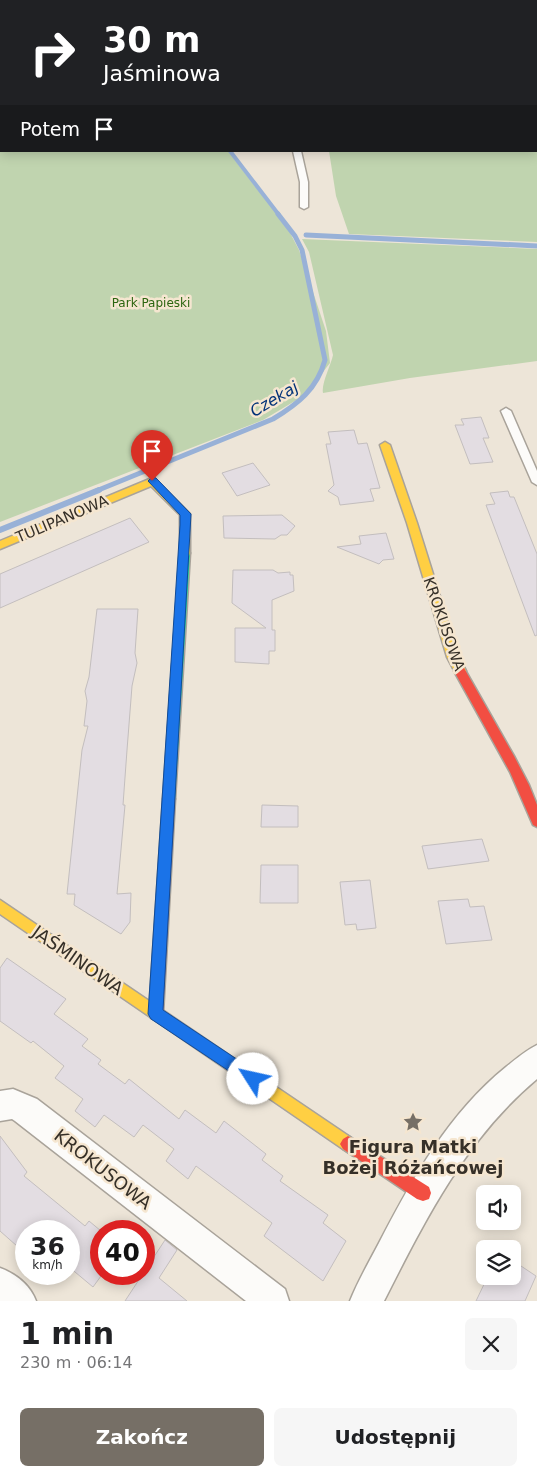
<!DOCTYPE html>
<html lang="pl">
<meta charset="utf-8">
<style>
:root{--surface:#fff;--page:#f6f6f6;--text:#202124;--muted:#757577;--accent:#766f66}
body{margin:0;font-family:"DejaVu Sans",sans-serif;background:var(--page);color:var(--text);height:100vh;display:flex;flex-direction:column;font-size:19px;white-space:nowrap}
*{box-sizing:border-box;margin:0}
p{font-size:16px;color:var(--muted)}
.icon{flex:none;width:28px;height:28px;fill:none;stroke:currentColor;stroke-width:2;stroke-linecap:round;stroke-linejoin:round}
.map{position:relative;height:1301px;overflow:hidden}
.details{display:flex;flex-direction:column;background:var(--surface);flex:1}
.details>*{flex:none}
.top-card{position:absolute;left:0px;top:0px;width:538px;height:152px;box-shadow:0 2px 12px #0003;background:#202124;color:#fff;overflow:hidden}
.buttons{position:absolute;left:476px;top:1185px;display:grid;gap:10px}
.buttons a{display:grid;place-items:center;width:45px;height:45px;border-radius:8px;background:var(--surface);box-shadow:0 2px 12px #0003;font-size:25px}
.speed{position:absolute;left:15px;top:1220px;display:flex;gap:10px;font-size:25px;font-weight:700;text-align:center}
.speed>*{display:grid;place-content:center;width:65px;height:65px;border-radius:50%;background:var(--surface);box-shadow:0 2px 12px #0003;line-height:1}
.speed small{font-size:12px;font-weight:400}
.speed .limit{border:8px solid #d22;background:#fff;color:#111}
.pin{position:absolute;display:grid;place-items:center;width:42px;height:42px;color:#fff;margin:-51px -21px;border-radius:50% 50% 50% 0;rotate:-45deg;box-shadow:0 0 5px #0007}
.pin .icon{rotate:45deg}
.me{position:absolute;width:55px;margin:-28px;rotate:305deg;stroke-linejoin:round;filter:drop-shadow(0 0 4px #0008)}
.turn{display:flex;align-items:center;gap:18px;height:105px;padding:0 20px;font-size:22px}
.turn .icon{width:65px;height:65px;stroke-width:2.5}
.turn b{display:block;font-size:35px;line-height:42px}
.then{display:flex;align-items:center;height:48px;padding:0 20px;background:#0003;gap:10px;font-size:19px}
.round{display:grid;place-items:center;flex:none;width:52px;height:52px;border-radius:8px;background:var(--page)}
.headline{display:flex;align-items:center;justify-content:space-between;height:85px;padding:0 20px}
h1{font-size:30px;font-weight:700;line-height:38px}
.button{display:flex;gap:10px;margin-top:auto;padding:10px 20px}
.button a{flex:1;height:58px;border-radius:8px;background:var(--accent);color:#fff;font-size:20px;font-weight:700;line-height:58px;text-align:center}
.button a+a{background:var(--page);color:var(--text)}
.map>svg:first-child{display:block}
.green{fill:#c0d4af}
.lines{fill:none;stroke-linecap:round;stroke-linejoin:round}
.stream-far2{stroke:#98b1d7;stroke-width:4}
.stream-far1{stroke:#98b1d7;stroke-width:5}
.stream{stroke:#98b1d7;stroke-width:6}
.building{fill:#e3dde2;stroke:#c3bebe}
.lane-casing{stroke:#a9a39a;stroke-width:3}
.street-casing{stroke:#a9a39a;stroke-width:3}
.fast-casing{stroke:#a9a39a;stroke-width:3}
.slow-casing{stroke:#a9a39a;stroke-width:3}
.jam-casing{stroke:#a9a39a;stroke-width:3}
.lane{fill:#fcfbf9;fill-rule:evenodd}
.street{fill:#fcfbf9;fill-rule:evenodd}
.fast{fill:#16e098;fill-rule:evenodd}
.slow{fill:#ffcf43;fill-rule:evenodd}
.jam{fill:#f24e42;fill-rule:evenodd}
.route{fill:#1a73e8;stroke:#114b97}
.labels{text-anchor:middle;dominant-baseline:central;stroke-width:5;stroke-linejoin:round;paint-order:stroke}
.far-park-label{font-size:12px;fill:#2c6510;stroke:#f5e6d0}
.street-label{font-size:15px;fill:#363028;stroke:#f5e6d0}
.water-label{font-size:16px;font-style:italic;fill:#023278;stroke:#f5e6d0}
.near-street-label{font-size:18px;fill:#363028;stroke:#f5e6d0}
.near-poi-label{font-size:18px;font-weight:bold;fill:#363028;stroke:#f5e6d0}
</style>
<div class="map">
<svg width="537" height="1301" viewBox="0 0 537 1301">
<rect width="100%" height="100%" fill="#ede5d8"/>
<path class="green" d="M0 0 69 1H1V151H228L288 229 299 250 326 331 330 363 305 395 263 420 0 522Z
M435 0H537V242L349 234 336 196 329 151H536V1Z
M302 239 537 249V361L410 378 323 393C321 384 331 365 333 355L309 252Z"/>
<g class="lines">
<path class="stream-far2" d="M429 1 432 0
M230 151 279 215"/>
<path class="stream-far1" d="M306 235 537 246
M96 491 273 419C298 404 317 389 325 360L302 250 295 236 278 214"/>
<path class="stream" d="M0 530 99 490"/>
</g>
<path class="building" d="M481 417 489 438H483L493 462 470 464 455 425H464L461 419Z
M354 430 358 444 367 443 380 488 370 489 374 501 340 505 338 497 328 491 334 485 326 444H331L328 432Z
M253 463 270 485 237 496 222 473Z
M508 491 510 497H514L537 554V635L535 636 486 505 495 504 490 493Z
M282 515 295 526 287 535H281L275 539 224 538 223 516Z
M130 518 149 542 0 608V574Z
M386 533 394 559 383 560 379 564 337 547 361 544 359 536Z
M233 570H273L278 573 290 572V575H293L294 591 272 600V630H275V651H269V664L235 662V628H266L232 603Z
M97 609H138L135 653 137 663 132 686 127 750 123 805H125L117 894 131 893 130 922 121 934 74 905 75 894H67L82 750 88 726H84L87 701 85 691 89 677Z
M262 805 298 806V827H261Z
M482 839 489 861 428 869 422 846Z
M261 865H298V903H260Z
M370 880 376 928 357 930 356 924 345 925 340 882Z
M468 899 470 907 484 906 492 940 446 944 438 901Z
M7 958 66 999 54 1014 88 1039 82 1046 101 1060 98 1064 125 1084 129 1079 179 1119 185 1110 216 1133 224 1121 266 1154 262 1160 283 1176 280 1181 328 1215 323 1223 346 1241 323 1281 264 1236 272 1223 196 1166 188 1179 166 1161 174 1149 143 1125 134 1137 104 1115 95 1127 75 1111 83 1099 55 1078 64 1066 33 1041 31 1043 0 1021V968Z
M0 1136 27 1172 24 1176 85 1226 89 1221 101 1231V1276L93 1287 69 1267V1231H26V1254L0 1231Z
M165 1240 177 1250 159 1278 187 1301H125Z
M512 1260 536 1276 525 1301H476L488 1276H512Z"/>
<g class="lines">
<defs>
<path id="lane" d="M72 0H78L79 1H73Z
M139 0H145L146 1H140Z
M334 0H341L342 1H335Z
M536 108H537V112H536Z
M293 151H301L308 182V207L304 209 300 207V182Z
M506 408 511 411 537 471V485L532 482 501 411Z"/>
<path id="street" d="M537 1045V1079C466 1138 425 1220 384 1301H350C358 1281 369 1262 379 1243 412 1179 449 1113 506 1067 516 1059 525 1051 537 1045Z
M13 1089 37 1099 285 1289 289 1301H246L15 1121 12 1119 0 1121V1091Z
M0 1268C16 1274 30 1285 36 1301H0Z"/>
<path id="fast" d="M185 549 190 553 175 799 173 803 169 804 165 803 163 799 180 553Z"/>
<path id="slow" d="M385 442 390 445 417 523 459 657 466 671 464 674H456L447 657 407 523 380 445Z
M152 478 155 479 190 514V553L189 556H181L180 553V515L151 486 0 549V541Z
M0 900 353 1139 356 1144 353 1149 348 1152 343 1149 0 914Z"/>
<path id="jam" d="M460 666 464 668 514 756 529 785 537 805V827L533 825 510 772 454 671 456 668Z
M169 794 173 795 175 799 163 1013 161 1018 156 1020 151 1018 149 1013 163 799 165 795Z
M348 1136 429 1187 431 1193 429 1199 423 1201 417 1199 343 1149 340 1144 343 1139Z"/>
</defs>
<use href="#lane" class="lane-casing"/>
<use href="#street" class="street-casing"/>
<use href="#fast" class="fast-casing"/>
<use href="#slow" class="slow-casing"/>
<use href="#jam" class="jam-casing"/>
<use href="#lane" class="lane"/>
<use href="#street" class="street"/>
<use href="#fast" class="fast"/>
<use href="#slow" class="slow"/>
<use href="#jam" class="jam"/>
</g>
<path class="route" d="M152 477 156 478 191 514 163 1010 259 1074 261 1079 259 1085 253 1087 151 1019 148 1014 180 525V515L148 481Z"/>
<defs>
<symbol id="sight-bare" viewBox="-9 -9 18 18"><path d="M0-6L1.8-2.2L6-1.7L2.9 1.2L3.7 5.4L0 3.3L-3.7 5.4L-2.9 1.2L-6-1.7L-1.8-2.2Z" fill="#766f66" stroke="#f5e6d0" stroke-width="2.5" paint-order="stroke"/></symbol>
</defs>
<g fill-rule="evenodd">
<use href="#sight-bare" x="399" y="1108" width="28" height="28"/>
</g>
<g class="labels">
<g class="far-park-label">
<text x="151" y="303">Park Papieski</text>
</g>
<g class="street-label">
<text transform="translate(62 519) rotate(-23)">TULIPANOWA</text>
<text transform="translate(444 624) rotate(71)">KROKUSOWA</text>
</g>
<g class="water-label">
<text transform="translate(274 399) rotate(-31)">Czekaj</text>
</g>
<g class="near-street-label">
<text transform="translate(78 960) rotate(35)">JAŚMINOWA</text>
<text transform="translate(103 1169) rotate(38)">KROKUSOWA</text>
</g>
<g class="near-poi-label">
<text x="413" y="1146">Figura Matki<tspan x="413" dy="21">Bożej Różańcowej</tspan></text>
</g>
</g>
</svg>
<div class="buttons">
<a><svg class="icon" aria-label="sound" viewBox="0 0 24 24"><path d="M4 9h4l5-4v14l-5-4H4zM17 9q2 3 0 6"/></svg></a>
<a><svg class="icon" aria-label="layers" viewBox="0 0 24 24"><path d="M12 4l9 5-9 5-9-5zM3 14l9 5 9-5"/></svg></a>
</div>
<div class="speed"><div>36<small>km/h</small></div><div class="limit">40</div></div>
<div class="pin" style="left:152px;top:481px;background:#d93025"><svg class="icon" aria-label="arrive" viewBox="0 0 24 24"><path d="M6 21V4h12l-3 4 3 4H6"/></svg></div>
<svg class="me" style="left:253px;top:1079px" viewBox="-20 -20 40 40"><circle r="19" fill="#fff"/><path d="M0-13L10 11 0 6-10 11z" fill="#1a73e8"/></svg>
<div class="top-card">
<div class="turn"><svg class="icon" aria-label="right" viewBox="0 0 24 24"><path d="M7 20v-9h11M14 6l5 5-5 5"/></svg><div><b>30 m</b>Jaśminowa</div></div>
<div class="then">Potem<svg class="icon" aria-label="arrive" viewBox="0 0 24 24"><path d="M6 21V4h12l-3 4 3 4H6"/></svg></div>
</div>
</div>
<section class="details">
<div class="headline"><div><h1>1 min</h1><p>230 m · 06:14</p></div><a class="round"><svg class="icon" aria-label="close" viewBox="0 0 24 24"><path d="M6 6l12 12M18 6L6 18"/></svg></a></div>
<div class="button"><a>Zakończ</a><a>Udostępnij</a></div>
</section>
